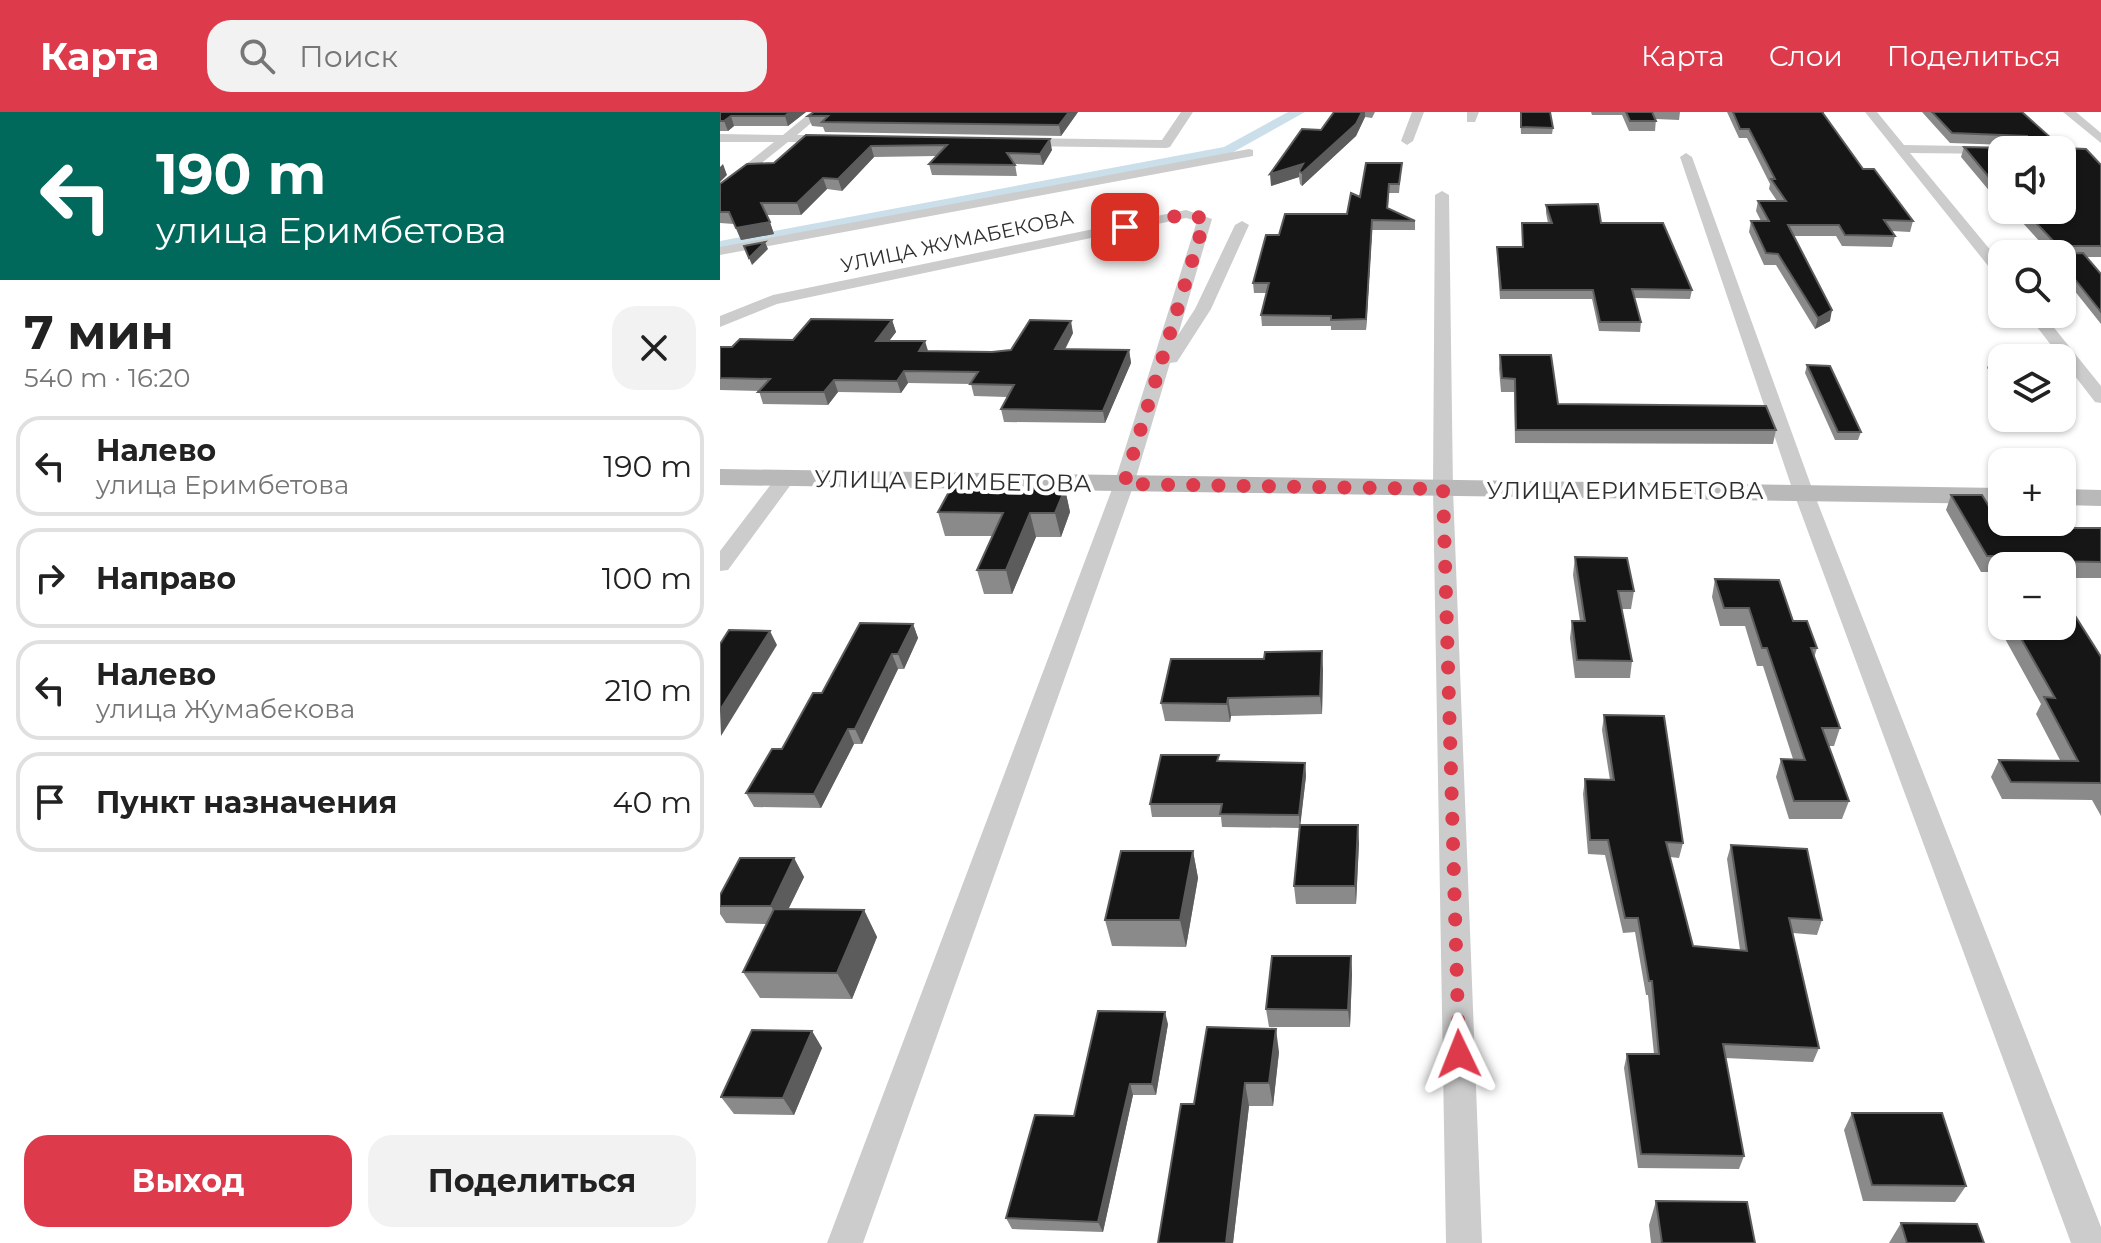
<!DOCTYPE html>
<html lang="ru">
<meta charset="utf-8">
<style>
:root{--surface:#fff;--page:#f2f2f2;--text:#222;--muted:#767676;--line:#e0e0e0;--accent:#dd3a4c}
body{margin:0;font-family:Montserrat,sans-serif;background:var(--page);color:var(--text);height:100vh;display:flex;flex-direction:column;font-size:30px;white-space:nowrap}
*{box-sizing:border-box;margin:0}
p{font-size:26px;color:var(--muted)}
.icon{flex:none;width:44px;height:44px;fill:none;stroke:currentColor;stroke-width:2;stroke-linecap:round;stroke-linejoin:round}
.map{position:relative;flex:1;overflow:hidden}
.side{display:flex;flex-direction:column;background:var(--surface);width:720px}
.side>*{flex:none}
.guide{background:#00695c;color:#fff;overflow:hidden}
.buttons{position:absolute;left:1268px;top:24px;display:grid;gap:16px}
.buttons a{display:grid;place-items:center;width:88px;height:88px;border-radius:16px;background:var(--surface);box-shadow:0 2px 6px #0004;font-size:40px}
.pin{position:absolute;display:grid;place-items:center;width:68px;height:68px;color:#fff;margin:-34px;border-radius:16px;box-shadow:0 4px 12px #0006}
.me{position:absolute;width:88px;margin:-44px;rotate:358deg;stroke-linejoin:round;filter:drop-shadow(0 0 6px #0008)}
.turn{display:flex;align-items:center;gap:28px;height:168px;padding:0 24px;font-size:36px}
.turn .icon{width:104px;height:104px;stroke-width:2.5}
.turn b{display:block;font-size:56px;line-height:68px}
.round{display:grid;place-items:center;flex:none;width:84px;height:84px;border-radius:24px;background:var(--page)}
.headline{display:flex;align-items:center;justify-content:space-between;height:136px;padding:0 24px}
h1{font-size:48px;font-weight:700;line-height:60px}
.action{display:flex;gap:16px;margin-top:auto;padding:16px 24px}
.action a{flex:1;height:92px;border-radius:24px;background:var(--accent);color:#fff;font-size:32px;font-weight:700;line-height:92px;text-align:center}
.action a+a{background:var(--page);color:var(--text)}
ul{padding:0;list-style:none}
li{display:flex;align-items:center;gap:24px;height:100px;margin:0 16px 12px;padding:0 8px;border:4px solid var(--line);border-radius:24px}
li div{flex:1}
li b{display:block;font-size:30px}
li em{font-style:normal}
header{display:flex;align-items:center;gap:48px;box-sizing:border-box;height:112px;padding:0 40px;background:var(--accent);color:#fff}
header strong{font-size:38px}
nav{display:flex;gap:44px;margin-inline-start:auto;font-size:28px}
.search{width:560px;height:72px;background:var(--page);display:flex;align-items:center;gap:20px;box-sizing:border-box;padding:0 28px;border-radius:24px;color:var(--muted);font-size:30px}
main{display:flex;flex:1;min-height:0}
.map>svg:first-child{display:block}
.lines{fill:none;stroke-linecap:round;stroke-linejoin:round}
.canal{fill:#cbdfea;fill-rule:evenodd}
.street{fill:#ccc;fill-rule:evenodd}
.secondary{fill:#b9b9b9;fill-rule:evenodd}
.wall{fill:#8a8a8a}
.shaded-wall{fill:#5c5c5c}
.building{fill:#161616;stroke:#5c5c5c;stroke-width:2}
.route{stroke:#dd3a4c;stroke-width:14;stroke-dasharray:0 25.2}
.labels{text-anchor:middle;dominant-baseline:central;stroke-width:8;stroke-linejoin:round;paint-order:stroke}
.far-street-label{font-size:20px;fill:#2f2f2f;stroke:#fff}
.street-label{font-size:24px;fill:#2f2f2f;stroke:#fff}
</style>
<header>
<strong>Карта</strong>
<div class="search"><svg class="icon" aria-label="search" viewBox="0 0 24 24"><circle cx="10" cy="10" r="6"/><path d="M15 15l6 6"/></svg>Поиск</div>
<nav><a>Карта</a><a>Слои</a><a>Поделиться</a></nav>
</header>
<main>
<section class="side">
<div class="guide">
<div class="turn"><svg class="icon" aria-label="left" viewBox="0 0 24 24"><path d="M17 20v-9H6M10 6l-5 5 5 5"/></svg><div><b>190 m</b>улица Еримбетова</div></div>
</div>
<div class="headline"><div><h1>7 мин</h1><p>540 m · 16:20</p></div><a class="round"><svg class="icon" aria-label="close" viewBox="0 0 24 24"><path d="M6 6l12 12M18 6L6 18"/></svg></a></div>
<ul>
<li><svg class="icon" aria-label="left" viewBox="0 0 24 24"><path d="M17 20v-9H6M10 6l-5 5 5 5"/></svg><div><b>Налево</b><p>улица Еримбетова</p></div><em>190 m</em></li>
<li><svg class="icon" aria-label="right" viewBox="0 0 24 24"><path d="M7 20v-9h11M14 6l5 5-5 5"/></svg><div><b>Направо</b></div><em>100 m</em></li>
<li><svg class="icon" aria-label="left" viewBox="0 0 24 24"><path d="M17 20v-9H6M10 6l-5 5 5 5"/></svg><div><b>Налево</b><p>улица Жумабекова</p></div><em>210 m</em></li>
<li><svg class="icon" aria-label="arrive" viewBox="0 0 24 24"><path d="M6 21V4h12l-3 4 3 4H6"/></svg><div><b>Пункт назначения</b></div><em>40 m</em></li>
</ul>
<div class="action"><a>Выход</a><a>Поделиться</a></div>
</section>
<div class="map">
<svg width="1381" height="1131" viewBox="0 0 1381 1131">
<rect width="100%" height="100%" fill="#fff"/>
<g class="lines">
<path class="canal" d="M568 0H585L508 43 0 139V129L504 35Z"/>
<path class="street" d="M91 0H104L77 23H114L120 27 118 30H68L0 84V73L54 30H0V22L63 23Z
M461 0H473L450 35 446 36 298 34 292 30 298 26 442 28Z
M692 0H704L693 29 687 33 681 29Z
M747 0H759L755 10H747Z
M1145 0H1157L1184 33 1301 35 1303 38H1282V42L1190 41 1282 152V167L1277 165Z
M1343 0H1356L1381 21V31Z
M529 37 533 38V44L0 143V135Z
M966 41 972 45 1093 379 1381 1115V1131H1351L1073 379 960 45Z
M722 79 729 83 733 377 762 1131H726L713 377 715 83Z
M466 98 492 107 458 223 475 197 515 113 522 109 529 113 491 197 457 250 450 251 414 372 143 1131H107L394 372 477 109 466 106 57 192 0 215V204L53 183Z
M1307 202H1323L1381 274V291L1375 290Z
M65 361 75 367 8 458 0 459V439L58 363Z"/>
<path class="secondary" d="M0 357 1282 376V392L0 373Z
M1342 377 1381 378V394L1342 393Z"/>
</g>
<path class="wall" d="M0 0H86L68 14H14L8 19H0Z
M358 0 341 24 105 20 103 15 92 14 88 4Z
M614 0H655L652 6 645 5 636 24 582 74 580 72 579 65 551 74 601 18Z
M800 0 833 16 832 22H801Z
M871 0H960L959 8 936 7 935 19H909L902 3H872Z
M1007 0H1104V3L1143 57 1193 109 1190 120 1172 119 1175 124 1172 135 1122 134 1116 124H1074L1110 209 1095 217 1056 153H1044L1029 120 1031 109H1041L1036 99 1038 89H1057L1049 77 1050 72 1027 26H1019Z
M1202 0H1302L1342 36 1381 53V145H1366L1381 162V212L1342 163V142H1331L1291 98H1342L1282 38V94L1241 45 1244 35 1285 36 1287 33 1230 31Z
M86 23 332 38 323 53 295 52 297 64 212 63 209 52 216 44 154 45 122 79 107 77 81 103H47L54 122 21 128 14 112 0 111V72L54 51Z
M682 51 679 81H669L668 96 695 109V118H652L646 218H611V214H542L541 203 547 181H534L533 171 559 123 627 102 640 85Z
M826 93 881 111 972 178 970 187 914 186 921 210 920 220 879 219 872 187H780L777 144V135H802V111H828L826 101Z
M172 208 176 220 169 229 208 239 272 240 291 238 353 221 345 238H409L411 251 385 311 284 310 281 297 287 285 254 284 251 272 188 271 181 281 118 280 108 293 43 292 39 279 0 278V235H12L73 228Z
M780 243 838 292 1056 318 1053 332 795 331 794 280H781L779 256Z
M1272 243 1282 246V274L1267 256Z
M1087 253 1141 320 1138 328H1115L1085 261Z
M345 377 350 400 341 425H316L292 482H264L257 458 272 424H225L218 400Z
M1231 383 1282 416H1381V466H1342V454H1282V483L1269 460H1261L1226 398Z
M855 445 914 479 911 497H902L912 549 910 566H855L850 526 852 509H860L853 463Z
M995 467 1073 509 1097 536 1094 546 1120 616 1114 634H1109L1129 689 1122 707H1069L1056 665 1061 647H1073L1043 554H1037L1025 514H1000L992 485Z
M193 512 198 526 184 557H178L142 632H134L101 696 34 695 26 681 62 637 102 581Z
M1288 514H1342L1381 545V704L1372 688 1282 687 1271 665 1279 648H1340L1316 602 1321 592 1284 525Z
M544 547 603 557 602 602 511 604 510 610 445 609 441 591Z
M884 603 963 731 959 746 950 745 973 834 1020 838 1007 747 1011 733 1102 808 1097 823 1073 821 1099 936 1093 950 1005 946 1024 1044 1019 1057 918 1056 904 956 907 942H934L928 883H926L915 820 903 821 885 743 868 742 863 682 865 667 890 668 882 618Z
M500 649 585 651 586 664 580 713 639 731 636 792H576L574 774 579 716 502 715 501 705H432L430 692Z
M473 739 478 766 466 835 392 834 385 808Z
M74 746 84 765 68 798H144L157 825 132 887 40 886 23 860 47 812 6 811 0 802V783Z
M631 844 632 862 630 915H549L546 897Z
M448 912 436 983H413L383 1120 292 1117 286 1106 354 1004Z
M92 919 102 936 74 1003 14 1002 1 985Z
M559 940 553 994H529L513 1131H438L474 992Z
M1132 1001 1246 1074 1235 1090 1143 1089 1124 1018Z
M936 1089 1035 1131H931L929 1113Z
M1181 1111 1264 1131H1169Z"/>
<path class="shaded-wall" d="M70 0H86L68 14 65 4Z
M349 0H358L341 24 339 13Z
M642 0H645V5L636 24 582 74V61L579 59V65L551 74 550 62Z
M11 4 14 14 8 19 4 9Z
M330 27 332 38 323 53 320 42Z
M151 34 154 45 122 79 118 67Z
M3 52 7 63 0 70V55Z
M103 66 107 77 81 103 77 91Z
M652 108V118L646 218V207Z
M50 110 54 122 21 128 16 116Z
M45 130 48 137 32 153 29 146Z
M1112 198 1110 209 1095 217 1098 206Z
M172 208 176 220 160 241 156 229Z
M351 209 353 221 338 250 335 237Z
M205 229 209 242 199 239Z
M409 238 411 251 385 311 383 299Z
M184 259 188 271 181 281 177 269Z
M114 268 118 280 108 293 104 280Z
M345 377 350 400 341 425 335 401Z
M310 401 316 425 292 482 286 458Z
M193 512 198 526 184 557 178 542Z
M50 519 57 533 1 624 0 598Z
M602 539 603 557 602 602 600 584Z
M172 542 178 557 142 632 135 617Z
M508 586 511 604 510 610 507 592Z
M128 617 134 632 101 696 94 682Z
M585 651 586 664 580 716 579 703Z
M638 713 639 731 636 792 635 774Z
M473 739 478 766 466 835 460 808Z
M74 746 84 765 61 812 51 794Z
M144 798 157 825 132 887 117 861Z
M631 844 632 862 630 915 628 898Z
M445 900 448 912 436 983 432 972Z
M556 917 559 940 553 994 549 971Z
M92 919 102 936 74 1003 63 986Z
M525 971 529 994 513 1131H506Z
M410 972 413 983 383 1120 378 1110Z"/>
<path class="building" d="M0 0H70L65 4H11L4 9H0Z
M94 0H349L339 13 102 10 108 4H88Z
M614 0H642L636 12 582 61 579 59 583 52 550 62 582 17 601 18Z
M801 0H830L833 16 801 15Z
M906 0H932L936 9H910Z
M1013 0H1102L1143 57H1154L1193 109 1164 108 1175 124 1125 123 1119 113H1068L1112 198 1098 206 1058 142 1046 141 1031 109H1049L1038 89H1066L1051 67H1055L1029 17H1020Z
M1212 0H1302L1342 36 1366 37 1381 53V134H1338L1304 98H1342V38H1282V81L1244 35 1285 36 1288 32 1308 31 1307 24 1232 21Z
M86 23 330 27 320 42 287 41 295 53 209 52 227 33 151 34 118 67 103 66 77 91H41L50 110 16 116 9 100H0V72L27 52 54 51Z
M646 51H682L679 72H669L667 96 695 109 652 108 646 207 611 208V204L541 203 549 171H533L546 123H559L565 102H627L631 81 640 85Z
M878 92 881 111H943L972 178 912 177 921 210H880L873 178H781L777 135H803L802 111H832L826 93Z
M45 130 29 146 24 134Z
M1363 141 1381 162V200L1342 151V142H1335Z
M91 207 172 208 156 229H205L199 239 272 240 291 238 310 208 351 209 335 237 409 238 383 299 281 297 294 273 250 272 258 260 184 259 177 269 114 268 104 280H38L50 267 0 266V235H12L20 227 73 228Z
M1304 242 1307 246H1282V255L1272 243Z
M780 243H831L838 292 1046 294 1056 318H796L795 267 782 266Z
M1087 253 1110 254 1141 320H1118Z
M231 376 345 377 335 401H310L286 458H257L283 401 218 400Z
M1231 383H1262L1282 416H1381V450L1321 449 1324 454H1282V455L1275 444H1267Z
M855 445 907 446 914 479H898L912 549 857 548 852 509H865Z
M995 467 1059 468 1073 509H1087L1097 536H1091L1120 616H1102L1129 689H1074L1061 647 1085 648 1047 536H1042L1029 496H1004Z
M1342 483 1381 545V671L1291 670 1279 648 1358 649 1324 585 1335 586 1294 514H1342Z
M140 511 193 512 178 542H172L135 617H128L94 682 26 681 52 637H62L93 581H102Z
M9 518 50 519 0 598V532Z
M602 539 600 584 508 586 507 592 441 591 451 547H544L545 540Z
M884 603 944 604 963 731 946 730 973 834 1027 839 1011 733 1087 737 1102 808 1069 806 1099 936 1003 932 1024 1044 921 1042 907 942H939L932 869H929L918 806H905L888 728H870L865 667 894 668Z
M441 643H499L497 649 585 651 579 703 500 702 502 692H430Z
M580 713H638L635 774H574Z
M401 739H473L460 808H385Z
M20 746H74L51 794H0V783Z
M54 797 144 798 117 861 23 860Z
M552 844H631L628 898 546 897Z
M378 899 445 900 432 972H410L378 1110 286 1106 315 1003 354 1004Z
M487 915 556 917 549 971H525L506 1131H438L461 992H474Z
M32 918 92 919 63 986 1 985Z
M1132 1001H1222L1246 1074 1152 1073Z
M936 1089 1027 1090 1035 1131H942Z
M1181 1111 1257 1112 1264 1131H1187Z"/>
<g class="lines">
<path class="route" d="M405 115 466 102 485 107 404 372 723 377 739 942"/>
</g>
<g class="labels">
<g class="far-street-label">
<text transform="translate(237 129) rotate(-12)">УЛИЦА ЖУМАБЕКОВА</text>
</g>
<g class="street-label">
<text transform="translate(233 369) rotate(1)">УЛИЦА ЕРИМБЕТОВА</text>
<text x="905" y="378">УЛИЦА ЕРИМБЕТОВА</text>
</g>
</g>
</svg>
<div class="buttons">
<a><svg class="icon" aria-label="sound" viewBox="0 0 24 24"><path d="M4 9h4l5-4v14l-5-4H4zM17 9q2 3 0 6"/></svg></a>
<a><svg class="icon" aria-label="search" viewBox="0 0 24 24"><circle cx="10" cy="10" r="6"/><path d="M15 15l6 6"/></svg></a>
<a><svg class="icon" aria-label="layers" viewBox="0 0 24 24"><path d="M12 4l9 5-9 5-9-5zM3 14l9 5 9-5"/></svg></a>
<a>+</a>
<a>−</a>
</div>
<div class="pin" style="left:405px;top:115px;background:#d93025"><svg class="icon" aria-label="arrive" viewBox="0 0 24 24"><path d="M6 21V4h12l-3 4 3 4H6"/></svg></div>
<svg class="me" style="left:739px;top:942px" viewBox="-20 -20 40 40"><path d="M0-17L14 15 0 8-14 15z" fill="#dd3a4c" stroke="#fff" stroke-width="4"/></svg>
</div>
</main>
